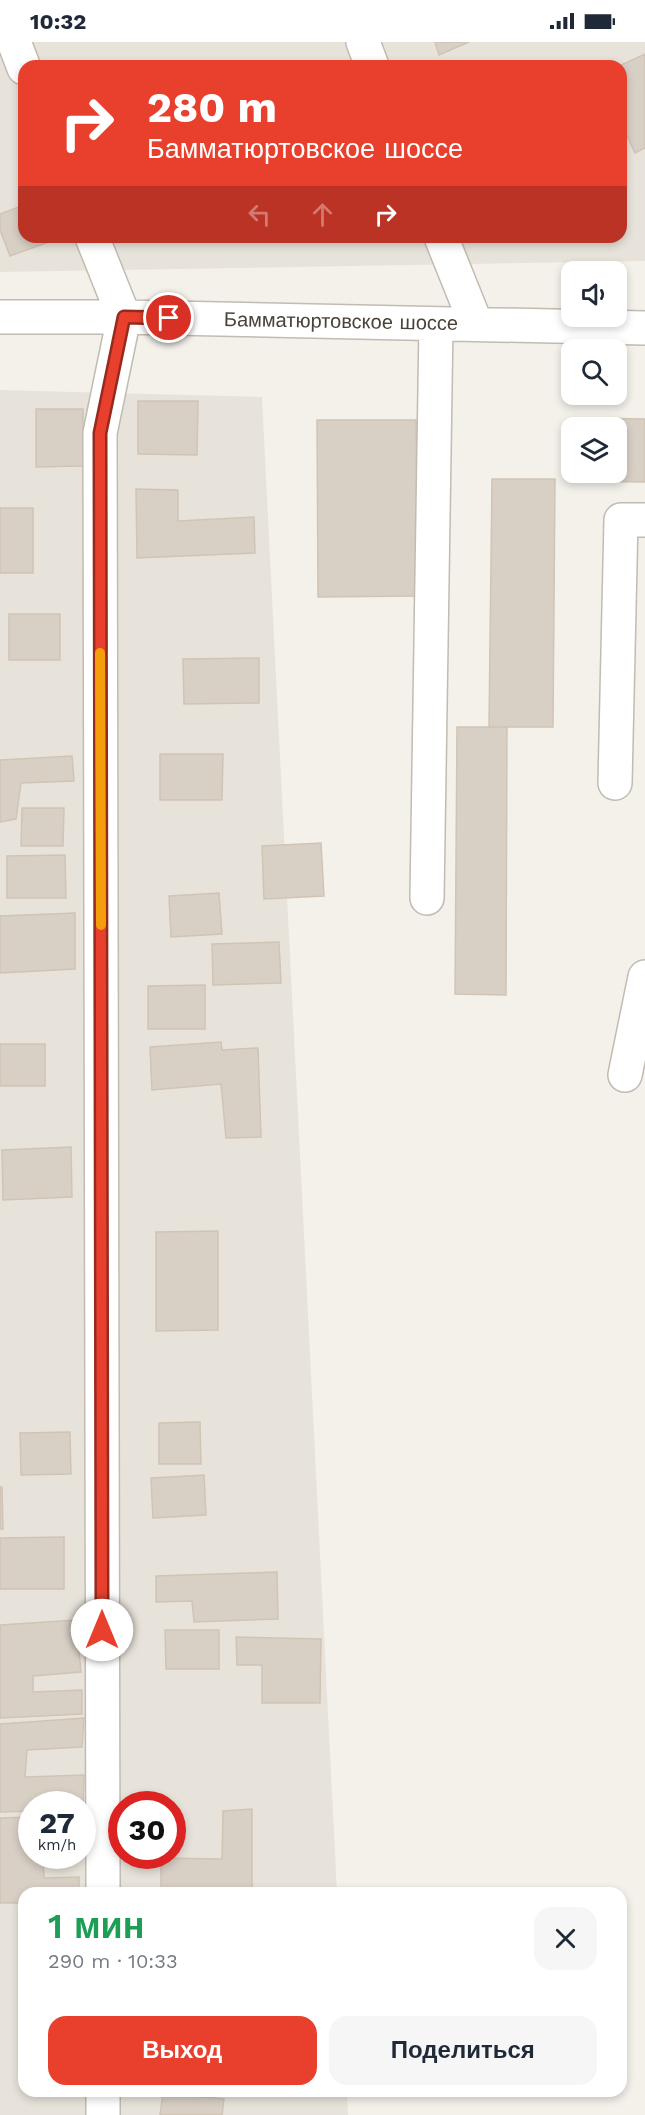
<!DOCTYPE html>
<html lang="ru">
<meta charset="utf-8">
<style>
:root{--surface:#fff;--page:#f6f6f7;--text:#1f2937;--muted:#747a83;--accent:#e9402e}
body{margin:0;font-family:"Work Sans",sans-serif;background:var(--page);color:var(--text);height:100vh;display:flex;flex-direction:column;font-size:22px;white-space:nowrap}
*{box-sizing:border-box;margin:0}
p{font-size:20px;color:var(--muted)}
.icon{flex:none;width:33px;height:33px;fill:none;stroke:currentColor;stroke-width:2;stroke-linecap:round;stroke-linejoin:round}
.map{position:relative;flex:1;overflow:hidden}
.drawer{position:absolute;left:18px;top:1845px;width:609px;height:210px;display:flex;flex-direction:column;background:var(--surface);border-radius:18px;box-shadow:0 3px 9px #0003}
.drawer>*{flex:none}
.guide{position:absolute;left:18px;top:18px;width:609px;height:183px;border-radius:18px;box-shadow:0 3px 9px #0003;background:#e9402e;color:#fff;overflow:hidden}
.buttons{position:absolute;left:561px;top:219px;display:grid;gap:12px}
.buttons a{display:grid;place-items:center;width:66px;height:66px;border-radius:12px;background:var(--surface);box-shadow:0 3px 9px #0003;font-size:30px}
.speed{position:absolute;left:18px;top:1749px;display:flex;gap:12px;font-size:30px;font-weight:700;text-align:center}
.speed>*{display:grid;place-content:center;width:78px;height:78px;border-radius:50%;background:var(--surface);box-shadow:0 3px 9px #0003;line-height:1}
.speed small{font-size:15px;font-weight:400}
.speed .limit{border:9px solid #d22;background:#fff;color:#111}
.pin{position:absolute;display:grid;place-items:center;width:51px;height:51px;color:#fff;margin:-26px;border:3px solid #fff;border-radius:50%;box-shadow:0 2px 6px #0007}
.me{position:absolute;width:66px;margin:-33px;rotate:0deg;stroke-linejoin:round;filter:drop-shadow(0 0 4px #0008)}
.turn{display:flex;align-items:center;gap:21px;height:126px;padding:0 30px;font-size:27px}
.turn .icon{width:78px;height:78px;stroke-width:2.5}
.turn b{display:block;font-size:42px;line-height:51px}
.lanes{display:flex;align-items:center;height:57px;padding:0 30px;background:#0003;justify-content:center;gap:30px;direction:ltr}
.lanes .off{opacity:.35}
.round{display:grid;place-items:center;flex:none;width:63px;height:63px;border-radius:18px;background:var(--page)}
.headline{display:flex;align-items:center;justify-content:space-between;height:102px;padding:0 30px}
h1{font-size:36px;font-weight:600;line-height:45px;color:#1e9e55}
.button{display:flex;gap:12px;margin-top:auto;padding:12px 30px}
.button a{flex:1;height:69px;border-radius:18px;background:var(--accent);color:#fff;font-size:24px;font-weight:600;line-height:69px;text-align:center}
.button a+a{background:var(--page);color:var(--text)}
.status{display:flex;justify-content:space-between;align-items:center;height:42px;padding:0 30px;background:var(--surface);direction:ltr}
.status svg{height:16px;fill:currentColor}
.map>svg:first-child{display:block}
.residential{fill:#e8e3da;fill-rule:evenodd}
.building{fill:#d8cfc5;stroke:#d0c4b5;stroke-width:1.5}
.lines{fill:none;stroke-linecap:round;stroke-linejoin:round}
.minor-casing{stroke:#c2bbb1;stroke-width:36}
.minor{stroke:#fff;stroke-width:33}
.route-casing{stroke:#972a1e;stroke-width:15}
.route{stroke:#e9402e;stroke-width:10}
.slow{stroke:#f59e0b;stroke-width:10}
.labels{text-anchor:middle;dominant-baseline:central;stroke-width:6;stroke-linejoin:round;paint-order:stroke}
.street-label{font-size:20px;fill:#48423a;stroke:#fff}
</style>
<div class="status"><b>10:32</b><svg viewBox="0 0 49 12"><path d="M0 12V9h3v3zM5 12V6h3v6zM10 12V3h3v9zM15 12V0h3v12zM26 1h20v11H26zM47 4h2v5h-2z"/></svg></div>
<div class="map">
<svg width="645" height="2073" viewBox="0 0 645 2073">
<rect width="100%" height="100%" fill="#f4f1eb"/>
<path class="residential" d="M0 0H645V219L0 230ZM24 24H621V195H24Z
M0 348 262 355 337 1851H24V2049H347L348 2073H0ZM32 1762H82V1814H32ZM122 1762H172V1814H122Z"/>
<path class="building" d="M435 0H469L439 13Z
M645 12V106L635 111 621 80V24H619Z
M24 163V195L57 197 10 214 0 188V172Z
M138 359H198L197 413 138 412Z
M36 367H83V424L36 425Z
M578 376 645 377V440L577 439V430H616V386H578Z
M317 378H416L418 554 318 555Z
M492 437H555L553 685H489Z
M136 447 178 448V479L254 475 255 511 137 516Z
M0 466H33V531H0Z
M9 572H60V618H9Z
M259 616V661L184 662 183 617Z
M457 685H507L506 953 455 952Z
M160 712H223L222 758H160Z
M72 714 74 739 21 741 16 777 0 780V718Z
M22 766H64L63 804H21Z
M321 801 324 854 264 857 262 804Z
M65 813 66 856H7V814Z
M219 851 222 892 171 895 169 854Z
M75 871V927L0 931V874Z
M279 900 281 941 213 943 212 902Z
M205 943V987H148V944Z
M221 1000 222 1008 258 1006 261 1095 226 1096 221 1042 152 1048 150 1005Z
M0 1002H45V1044H0Z
M71 1105 72 1155 3 1158 2 1108Z
M218 1189V1288L156 1289V1190Z
M200 1380 201 1422H159V1381Z
M70 1390 71 1432 21 1433 20 1391Z
M204 1433 206 1473 153 1476 151 1436Z
M0 1445H2L3 1487H0Z
M64 1495V1547H0V1496Z
M277 1530 278 1577 194 1580 192 1559 156 1560V1534Z
M76 1578 81 1630 33 1634V1650L82 1648V1672L0 1676V1583Z
M165 1588H219V1627H166Z
M236 1595 321 1597 320 1661H262V1623H237Z
M84 1676 82 1705 27 1708 25 1735 84 1733 83 1768 82 1762H32V1769L0 1770V1682Z
M252 1767V1851H161V1816L222 1817 223 1769Z
M32 1775V1814H43L44 1836 79 1835V1851H24V1861H0V1776Z
M163 2051 224 2057 222 2073H160Z"/>
<g class="lines">
<defs>
<path id="minor" d="M14 0 24 26
M363 0 372 24
M92 195 124 275 100 391 103 1851
M441 195 476 282
M0 275H124L645 286
M615 741 621 478H645
M427 856 436 282
M625 1033 645 935
M103 2049V2073"/>
</defs>
<use href="#minor" class="minor-casing"/>
<use href="#minor" class="minor"/>
</g>
<g class="lines">
<defs>
<path id="route" d="M102 1588 100 391 124 275 169 276"/>
</defs>
<use href="#route" class="route-casing"/>
<use href="#route" class="route"/>
<path class="slow" d="M100 611 101 883"/>
</g>
<g class="labels">
<g class="street-label">
<text transform="translate(341 279) rotate(1)">Бамматюртовское шоссе</text>
</g>
</g>
</svg>
<div class="buttons">
<a><svg class="icon" aria-label="sound" viewBox="0 0 24 24"><path d="M4 9h4l5-4v14l-5-4H4zM17 9q2 3 0 6"/></svg></a>
<a><svg class="icon" aria-label="search" viewBox="0 0 24 24"><circle cx="10" cy="10" r="6"/><path d="M15 15l6 6"/></svg></a>
<a><svg class="icon" aria-label="layers" viewBox="0 0 24 24"><path d="M12 4l9 5-9 5-9-5zM3 14l9 5 9-5"/></svg></a>
</div>
<div class="speed"><div>27<small>km/h</small></div><div class="limit">30</div></div>
<div class="pin" style="left:169px;top:276px;background:#d93025"><svg class="icon" aria-label="arrive" viewBox="0 0 24 24"><path d="M6 21V4h12l-3 4 3 4H6"/></svg></div>
<svg class="me" style="left:102px;top:1588px" viewBox="-20 -20 40 40"><circle r="19" fill="#fff"/><path d="M0-13L10 11 0 6-10 11z" fill="#e9402e"/></svg>
<div class="guide">
<div class="turn"><svg class="icon" aria-label="right" viewBox="0 0 24 24"><path d="M7 20v-9h11M14 6l5 5-5 5"/></svg><div><b>280 m</b>Бамматюртовское шоссе</div></div>
<div class="lanes"><svg class="icon off" aria-label="left" viewBox="0 0 24 24"><path d="M17 20v-9H6M10 6l-5 5 5 5"/></svg><svg class="icon off" aria-label="ahead" viewBox="0 0 24 24"><path d="M12 20V5M6 11l6-6 6 6"/></svg><svg class="icon" aria-label="right" viewBox="0 0 24 24"><path d="M7 20v-9h11M14 6l5 5-5 5"/></svg></div>
</div>
<section class="drawer">
<div class="headline"><div><h1>1 мин</h1><p>290 m · 10:33</p></div><a class="round"><svg class="icon" aria-label="close" viewBox="0 0 24 24"><path d="M6 6l12 12M18 6L6 18"/></svg></a></div>
<div class="button"><a>Выход</a><a>Поделиться</a></div>
</section>
</div>
